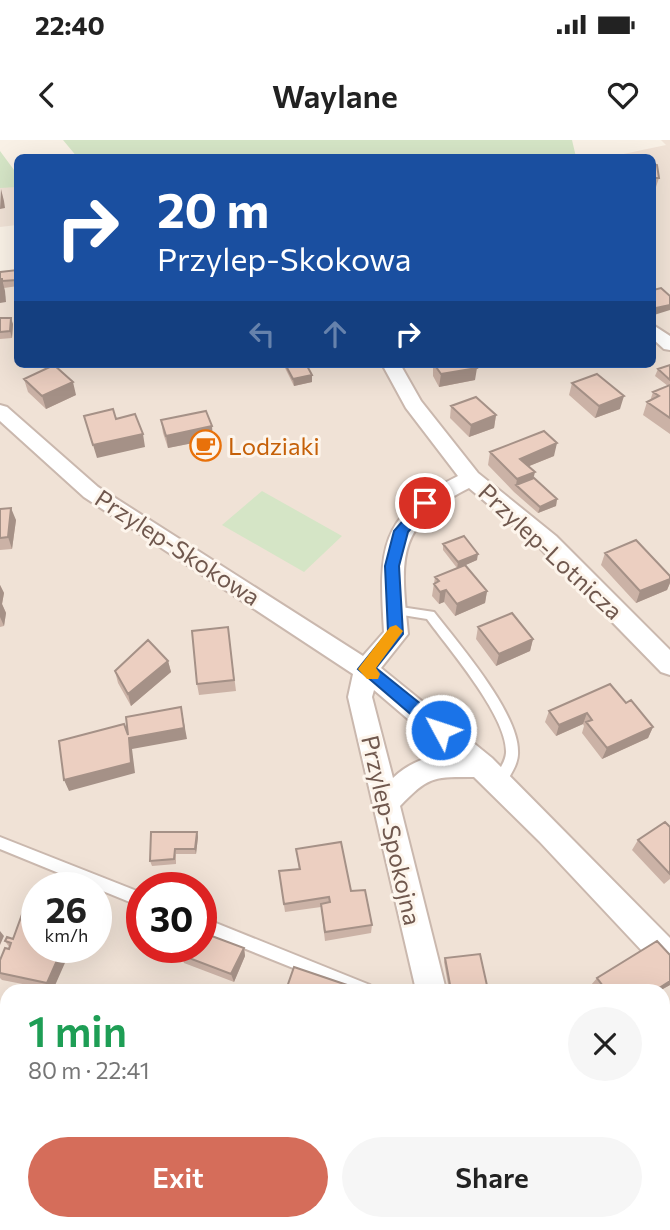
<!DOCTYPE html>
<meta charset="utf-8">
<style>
:root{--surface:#fff;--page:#f6f6f6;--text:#222;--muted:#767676;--accent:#d56d5a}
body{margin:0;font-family:Commissioner,sans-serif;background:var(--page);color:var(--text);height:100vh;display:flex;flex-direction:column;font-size:26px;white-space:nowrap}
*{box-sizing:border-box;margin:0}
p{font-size:23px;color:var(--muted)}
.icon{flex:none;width:38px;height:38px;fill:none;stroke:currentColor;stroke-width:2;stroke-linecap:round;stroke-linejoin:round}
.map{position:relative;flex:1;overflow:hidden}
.panel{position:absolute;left:0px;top:844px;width:670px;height:247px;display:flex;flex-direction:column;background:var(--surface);border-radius:21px 21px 0 0;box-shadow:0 7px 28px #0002}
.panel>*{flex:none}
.top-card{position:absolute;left:14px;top:14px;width:642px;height:214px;border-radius:10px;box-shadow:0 7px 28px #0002;background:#1a4fa0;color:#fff;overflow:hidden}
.speed{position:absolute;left:21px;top:732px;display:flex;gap:14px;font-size:35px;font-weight:700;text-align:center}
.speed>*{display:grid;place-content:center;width:91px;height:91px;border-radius:50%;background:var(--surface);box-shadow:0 7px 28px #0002;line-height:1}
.speed small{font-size:18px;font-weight:400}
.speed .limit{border:10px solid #d22;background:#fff;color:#111}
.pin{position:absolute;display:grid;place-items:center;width:60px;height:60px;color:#fff;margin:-30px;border:4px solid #fff;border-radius:50%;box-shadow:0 2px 7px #0007}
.me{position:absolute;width:77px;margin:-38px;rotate:310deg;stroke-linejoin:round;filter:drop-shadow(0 0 5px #0008)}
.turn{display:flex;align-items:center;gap:24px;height:147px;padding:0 28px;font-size:32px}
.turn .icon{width:91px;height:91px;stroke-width:2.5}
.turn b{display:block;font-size:49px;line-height:60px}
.lanes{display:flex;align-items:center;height:66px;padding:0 28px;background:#0003;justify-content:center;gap:35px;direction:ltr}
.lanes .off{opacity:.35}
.round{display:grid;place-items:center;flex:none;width:74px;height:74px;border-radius:37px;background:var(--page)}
.head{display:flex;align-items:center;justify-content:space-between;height:119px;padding:0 28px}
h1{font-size:42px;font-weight:600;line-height:52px;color:#1e9e55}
.button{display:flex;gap:14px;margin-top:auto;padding:14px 28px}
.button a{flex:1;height:80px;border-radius:42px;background:var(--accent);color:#fff;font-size:28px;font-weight:600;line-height:80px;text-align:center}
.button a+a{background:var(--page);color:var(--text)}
.status{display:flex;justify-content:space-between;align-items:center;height:49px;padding:0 35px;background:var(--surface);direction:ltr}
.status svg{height:19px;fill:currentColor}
header{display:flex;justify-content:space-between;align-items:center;height:91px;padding:0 28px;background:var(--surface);font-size:32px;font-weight:600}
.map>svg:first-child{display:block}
.residential{fill:#f0e2d6;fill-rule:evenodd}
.green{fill:#d5e5c6}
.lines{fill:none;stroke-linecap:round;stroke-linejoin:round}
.service-casing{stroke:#cab8ae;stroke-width:4}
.minor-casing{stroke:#cab8ae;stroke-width:4}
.service{fill:#fff;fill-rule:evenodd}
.minor{fill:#fff;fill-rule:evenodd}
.wall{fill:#cbb2a6}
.shaded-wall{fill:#a59187}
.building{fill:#eccfc1;stroke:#a59187;stroke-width:2}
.route{fill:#1a73e8;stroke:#114b97;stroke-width:2}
.slow{fill:#f59e0b}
.labels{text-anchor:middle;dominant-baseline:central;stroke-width:6;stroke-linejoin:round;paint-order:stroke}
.food-label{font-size:24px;fill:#c56008;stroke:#fdf5ec;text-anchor:start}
.street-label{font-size:24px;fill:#70584e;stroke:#fdf5ec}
</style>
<div class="status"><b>22:40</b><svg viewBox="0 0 49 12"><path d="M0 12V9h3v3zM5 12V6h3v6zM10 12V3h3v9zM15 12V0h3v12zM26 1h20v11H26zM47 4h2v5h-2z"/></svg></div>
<header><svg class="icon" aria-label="back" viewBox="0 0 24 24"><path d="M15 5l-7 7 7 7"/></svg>Waylane<svg class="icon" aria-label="heart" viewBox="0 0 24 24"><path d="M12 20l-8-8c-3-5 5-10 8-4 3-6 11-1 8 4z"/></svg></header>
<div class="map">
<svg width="670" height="1090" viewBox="0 0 670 1090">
<rect width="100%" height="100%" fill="#f9f1e6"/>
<path class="residential" d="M661 0H670V1090H0V137L17 135 18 224H653V18L609 17 666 5ZM37 747H96V807H37ZM142 747H201V807H142ZM7 850H663V1083H7Z
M17 39V85L0 87V40Z"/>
<path class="green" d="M63 0H572L576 17 78 18Z
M0 11 17 34V47L0 48Z
M262 351 342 396 304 432 222 385Z"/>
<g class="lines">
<defs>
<path id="service" d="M394 466 434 472C458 503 518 572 518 611 519 624 510 635 504 646L499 648 494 646 492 642C497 632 505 624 506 613 508 577 448 508 427 479L390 473 388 470Z
M0 697 142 753V767L0 709Z
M201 777 370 845 372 850H348L201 791Z"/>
<path id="minor" d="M653 185 670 196V210L664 209 653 199Z
M382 224H400L421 261 478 333 556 396 670 510V535L661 532 540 408 469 348C394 386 401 418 408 494L381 528 492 618 670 798V834L659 829 539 701 474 637C433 637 429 636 400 666L446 850H416L348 557 353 534 84 357 0 281V265L7 267 98 347 363 516 384 492C379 409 378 376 458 336L406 268ZM374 550 450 615C429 615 408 623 393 638L372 557Z
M487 1083H521L523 1090H489Z"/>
</defs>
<use href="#service" class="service-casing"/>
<use href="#minor" class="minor-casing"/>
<use href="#service" class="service"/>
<use href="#minor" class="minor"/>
</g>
<path class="wall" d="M653 24 659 38 655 50H653Z
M17 130 18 146 4 148 6 162 0 132Z
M0 178 13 184 12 198 0 199Z
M283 224H306L312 235V242L294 246Z
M433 224H475V240L439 247 433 236Z
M670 225V294L643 275 647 262 650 261 653 252 668 246 655 236 658 229Z
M24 239 76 255 46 269 28 252Z
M572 243 620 269 595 278 569 255Z
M451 266 496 275 494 288 469 297 450 278Z
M161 280 213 299 168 308 163 293Z
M490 312 554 316 529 326 534 338 557 359 556 366 538 373 514 352 488 325Z
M0 369 16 380 12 409 0 410Z
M443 404 477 420 465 425 487 451 485 463 455 476 444 462 439 464 432 456 435 437 457 428 443 410Z
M605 413 670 436V443L667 450 636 463 601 425Z
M0 445 4 453 2 464 6 473 4 486 0 487Z
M228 487 236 551 199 555 197 544Z
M478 487 533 499 530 511 496 526 476 499Z
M168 521 171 532 131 566 118 543 115 531Z
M626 563 653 587 648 598 602 619 582 593 584 586 583 584 556 596 545 582 549 571Z
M670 687V739L664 744 632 710 638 700Z
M197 692 198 697 196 714H176V724L152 726 150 721Z
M296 709 351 751 372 785 371 793 325 801 321 767 285 772 279 731 299 730Z
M13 799 53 850 2 840 0 838V820L9 807 5 801Z
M244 808 245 816 234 842 184 823 181 815Z
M670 815V845L661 850H595L591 845 597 838Z
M445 818 488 850H449L444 822Z
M665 919 670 920V973L663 971V920Z
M7 921V991H0V922Z
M663 1025H670V1090H666L663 1073Z
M82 1083 81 1089 32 1090 25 1087Z
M317 1083V1087L283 1090H262L261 1088Z"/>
<path class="shaded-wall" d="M1 49 4 61 5 68 0 69Z
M2 139 5 151 6 162 0 163V150Z
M670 165V170L654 175 656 168Z
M11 178 13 184 12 198 10 191Z
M477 228 475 240 439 247 441 234Z
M312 235V242L294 246 293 239Z
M73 242 76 255 46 269 42 256Z
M624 256 620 269 595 278 599 266Z
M496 275 494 288 469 297 471 285Z
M212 286 213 299 168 308 166 296Z
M143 294 145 307 97 318 93 305Z
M557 303 554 316 517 331 520 319Z
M535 332 532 344 516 345 517 339Z
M557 359 556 366 538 373 540 367Z
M11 368 16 380 12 409 8 397Z
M478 414 477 420 457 429 458 422Z
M670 439V443L667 450 636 463 640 451Z
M0 445 4 453 2 464 6 473 4 486 0 477Z
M446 450 444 462 439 464 440 452Z
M487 451 485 463 455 476 457 464Z
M533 499 530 511 496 526 499 514Z
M168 521 171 532 131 566 128 554Z
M181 567 187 599 132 609 135 633 69 651 64 640 129 598Z
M587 573 583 584 556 596 559 585Z
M653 587 648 598 602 619 607 608Z
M197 692 198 697 196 714 195 709Z
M0 791 4 796 0 805Z
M63 807H72L53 850 47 843Z
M244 808 245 816 234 842 231 834Z
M670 841V845L661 850H656Z
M75 1083H82L81 1089 75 1086Z"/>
<path class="building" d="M653 24 657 25 659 38H653Z
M17 130V140L2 141V139H0V132Z
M0 139H2V150H0Z
M661 148 670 156V165L656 168 653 166V150Z
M0 178H11L10 191 0 192Z
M285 224H306L312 235 293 239Z
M434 224H475L477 228 441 234Z
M54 225 73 242 42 256 24 239Z
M670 225V240L658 229Z
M597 234 624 256 599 266 572 243Z
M670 245V278L647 262 659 256 653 252Z
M476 257 496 275 471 285 451 266Z
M113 269 116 279 135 274 143 294 93 305 84 276Z
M206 271 212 286 166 296 161 280Z
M544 291 557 303 520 319 535 332 517 339 490 312Z
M534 338 557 359 540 367 516 345Z
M11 368 8 397 0 398V369Z
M464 396 478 414 458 422 443 404Z
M636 400 670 436V439L640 451 605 413Z
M465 425 487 451 457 464 446 450 440 452 434 444 439 441 435 437Z
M512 473 533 499 499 514 478 487Z
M228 487 234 540 197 544 192 491Z
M148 500 168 521 128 554 115 531Z
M610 544 626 563 631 560 653 587 607 608 586 582 592 580 587 573 559 585 549 571Z
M181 567 184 588 129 598 131 623 64 640 59 601 124 584 128 595 126 577Z
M665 682 670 687V734L638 700Z
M151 692H197L195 709H175L174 719 150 721Z
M341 702 351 751 365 750 372 785 325 792 321 764 330 762 329 757 284 764 279 731 300 729 296 709Z
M24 769 37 772V807H63L47 843 0 833V820L5 808 9 809 11 803 5 801 7 797 13 799Z
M201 792 244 808 231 834 181 815 185 807H201Z
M657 801 670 815V841L656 850H606L597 838Z
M480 814 488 850H451L445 818Z
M294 827 350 846 349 850H286Z
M665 919 670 920V966L663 964V936Z
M7 921V985H0V922Z
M663 1025H670V1064L663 1028Z
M25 1083H75V1086L25 1087Z
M261 1083H316V1084L261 1088Z"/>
<path class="route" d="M425 358 432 363 408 392 399 426 403 494 376 528 447 585 449 590 447 595H435L358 529 388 492 385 426 394 391 421 360Z"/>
<path class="slow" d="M396 485 403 491 376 528 380 534 378 539H367L358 529 361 525 390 487Z"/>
<defs>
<symbol id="cafe-ring" viewBox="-11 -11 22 22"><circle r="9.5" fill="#fdf5ec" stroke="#e8710a" stroke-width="1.5"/><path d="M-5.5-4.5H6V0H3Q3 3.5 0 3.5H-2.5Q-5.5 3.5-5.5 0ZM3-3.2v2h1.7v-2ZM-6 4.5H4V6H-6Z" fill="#e8710a"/></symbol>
</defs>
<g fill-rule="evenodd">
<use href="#cafe-ring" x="188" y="288" width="35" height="35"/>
</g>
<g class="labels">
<g class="food-label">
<text x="228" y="305">Lodziaki</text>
</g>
<g class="street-label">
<text transform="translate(178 407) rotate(33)">Przylep-Skokowa</text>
<text transform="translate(551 411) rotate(43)">Przylep-Lotnicza</text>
<text transform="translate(392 690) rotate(77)">Przylep-Spokojna</text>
</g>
</g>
</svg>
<div class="speed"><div>26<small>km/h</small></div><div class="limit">30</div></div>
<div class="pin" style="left:425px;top:363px;background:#d93025"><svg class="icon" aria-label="arrive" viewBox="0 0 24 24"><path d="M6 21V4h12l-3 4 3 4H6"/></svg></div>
<svg class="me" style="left:441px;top:590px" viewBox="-20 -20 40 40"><circle r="17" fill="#1a73e8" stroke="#fff" stroke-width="3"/><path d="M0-11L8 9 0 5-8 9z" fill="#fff"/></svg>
<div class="top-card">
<div class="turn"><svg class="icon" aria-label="right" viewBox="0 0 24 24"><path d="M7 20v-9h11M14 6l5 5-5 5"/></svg><div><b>20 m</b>Przylep-Skokowa</div></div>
<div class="lanes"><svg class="icon off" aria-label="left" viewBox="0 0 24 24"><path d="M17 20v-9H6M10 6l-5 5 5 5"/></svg><svg class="icon off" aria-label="ahead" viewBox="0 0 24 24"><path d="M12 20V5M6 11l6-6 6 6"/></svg><svg class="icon" aria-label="right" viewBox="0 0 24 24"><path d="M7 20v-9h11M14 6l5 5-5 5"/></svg></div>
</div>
<section class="panel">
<div class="head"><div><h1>1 min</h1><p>80 m · 22:41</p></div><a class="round"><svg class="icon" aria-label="close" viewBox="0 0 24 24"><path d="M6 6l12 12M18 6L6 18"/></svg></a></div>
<div class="button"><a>Exit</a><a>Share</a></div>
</section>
</div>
